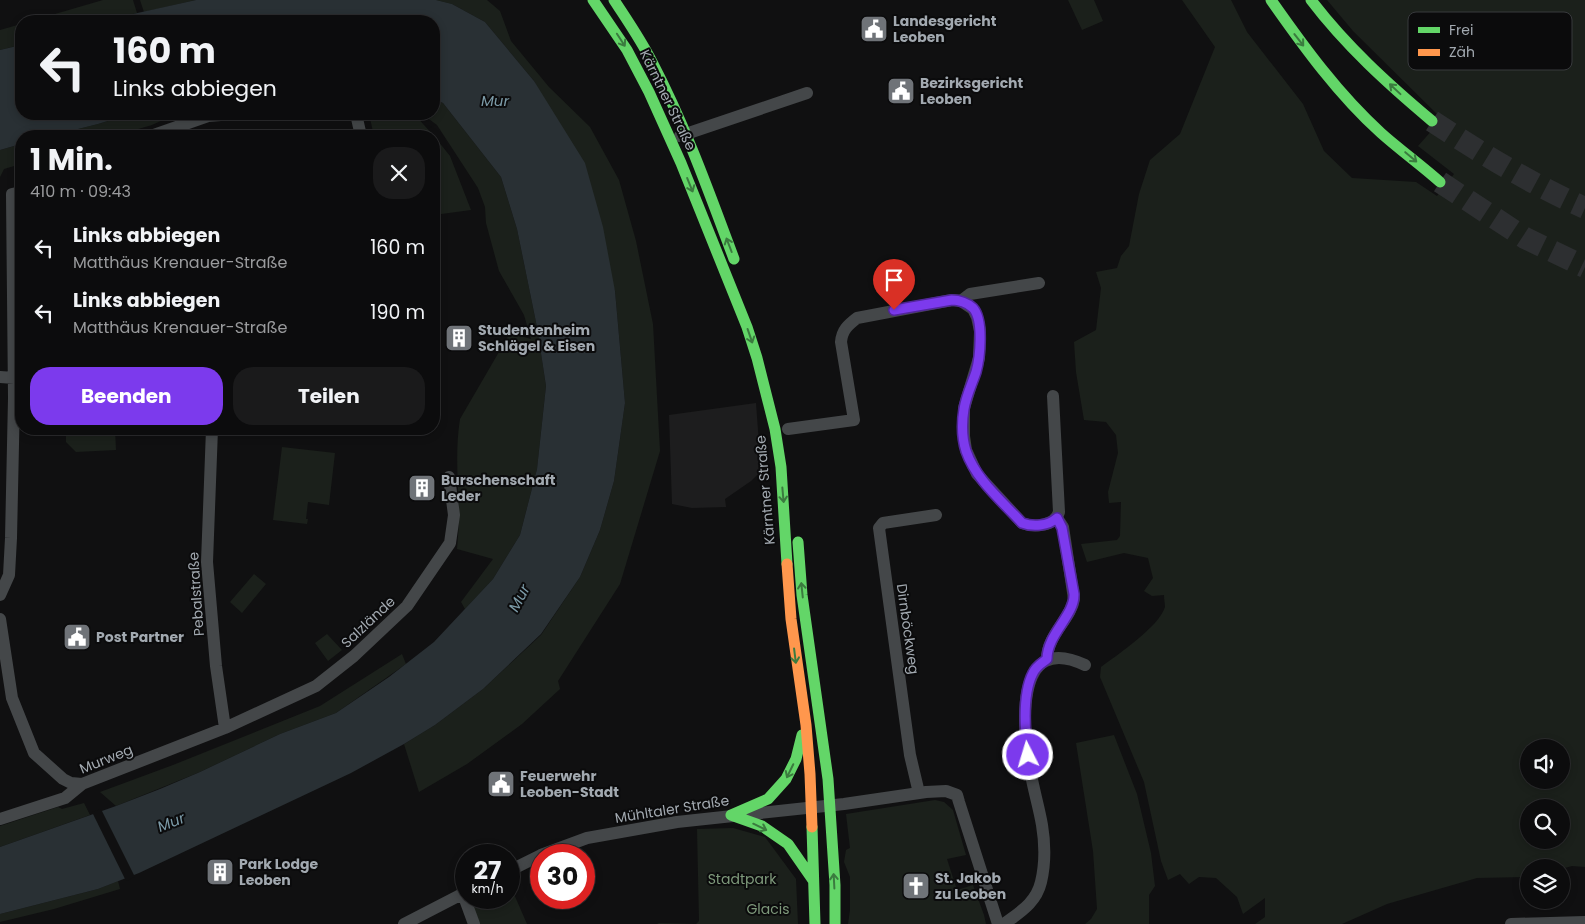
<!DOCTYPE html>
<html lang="de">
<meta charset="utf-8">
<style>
:root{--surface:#0c0c0d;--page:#1a1a1b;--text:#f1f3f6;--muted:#9a9b9d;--line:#2c2c2e;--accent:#7c3aed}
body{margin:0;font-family:Poppins,sans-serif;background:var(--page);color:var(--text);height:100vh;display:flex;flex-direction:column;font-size:19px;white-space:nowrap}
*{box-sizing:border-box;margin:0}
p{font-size:16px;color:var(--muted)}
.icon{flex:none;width:28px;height:28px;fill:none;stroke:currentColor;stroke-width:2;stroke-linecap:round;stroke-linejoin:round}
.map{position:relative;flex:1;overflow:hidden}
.drawer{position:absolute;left:15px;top:130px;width:425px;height:305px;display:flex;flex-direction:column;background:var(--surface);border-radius:20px;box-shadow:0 2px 8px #0003,0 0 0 1px var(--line)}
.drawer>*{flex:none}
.hud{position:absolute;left:15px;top:15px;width:425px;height:105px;border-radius:20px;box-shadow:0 2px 8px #0003,0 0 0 1px var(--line);background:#0c0c0d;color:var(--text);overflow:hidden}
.buttons{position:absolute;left:1520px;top:739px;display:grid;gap:10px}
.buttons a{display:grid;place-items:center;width:50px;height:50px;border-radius:50%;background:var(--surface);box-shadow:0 2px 8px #0003,0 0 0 1px var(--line);font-size:25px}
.speed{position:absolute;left:455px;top:844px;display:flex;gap:10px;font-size:25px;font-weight:700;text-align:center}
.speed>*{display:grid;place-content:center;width:65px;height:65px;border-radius:50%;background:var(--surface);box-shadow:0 2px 8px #0003,0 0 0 1px var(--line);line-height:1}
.speed small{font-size:12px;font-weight:400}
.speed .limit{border:8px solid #d22;background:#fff;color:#111}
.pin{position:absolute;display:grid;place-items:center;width:42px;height:42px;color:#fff;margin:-51px -21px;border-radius:50% 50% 50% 0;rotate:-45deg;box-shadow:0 0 5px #0007}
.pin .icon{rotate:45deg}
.me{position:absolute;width:55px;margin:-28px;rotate:355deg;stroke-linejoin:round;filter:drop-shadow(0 0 4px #0008)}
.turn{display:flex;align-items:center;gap:18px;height:105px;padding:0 15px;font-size:22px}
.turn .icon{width:65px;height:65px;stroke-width:2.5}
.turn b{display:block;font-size:35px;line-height:42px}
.round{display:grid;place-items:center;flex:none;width:52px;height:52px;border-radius:20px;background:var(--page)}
.head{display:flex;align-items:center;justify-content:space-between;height:85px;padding:0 15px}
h1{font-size:30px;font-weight:700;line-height:38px}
.primary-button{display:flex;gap:10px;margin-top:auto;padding:10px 15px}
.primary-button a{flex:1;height:58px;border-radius:20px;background:var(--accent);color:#fff;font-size:20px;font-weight:700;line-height:58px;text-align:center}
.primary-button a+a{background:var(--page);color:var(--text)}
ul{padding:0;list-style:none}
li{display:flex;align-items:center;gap:15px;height:65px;padding:0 15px}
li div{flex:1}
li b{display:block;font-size:19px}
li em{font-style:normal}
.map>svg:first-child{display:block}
.built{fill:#1d1d1e}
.green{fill:#1b201b;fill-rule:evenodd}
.water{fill:#293034}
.pier{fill:#101011}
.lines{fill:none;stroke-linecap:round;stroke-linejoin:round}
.highway-tunnel{stroke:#2d2f31;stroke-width:22;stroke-dasharray:22 11;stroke-linecap:butt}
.street{stroke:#444749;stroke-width:12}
.fast{stroke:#63d668;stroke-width:11}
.slow{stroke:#ff974d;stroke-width:11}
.oneway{stroke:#3b7b3f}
.route-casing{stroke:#51269a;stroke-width:12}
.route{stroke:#7c3aed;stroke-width:9}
.labels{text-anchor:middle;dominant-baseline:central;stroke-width:4;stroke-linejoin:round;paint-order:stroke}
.poi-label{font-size:14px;font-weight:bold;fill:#a2a9b0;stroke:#0b0b0c;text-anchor:start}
.street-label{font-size:14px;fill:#a2a9b0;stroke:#0b0b0c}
.park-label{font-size:14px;fill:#7e997b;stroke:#0b0b0c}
.water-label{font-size:15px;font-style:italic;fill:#7c9ba8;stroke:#0b0b0c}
.key{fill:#0b0b0c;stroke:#383a3d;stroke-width:1}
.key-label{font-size:14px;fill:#a2a9b0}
</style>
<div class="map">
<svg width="1585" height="924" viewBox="0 0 1585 924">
<rect width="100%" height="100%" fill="#101011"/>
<path class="built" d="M756 403 761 471 751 481 725 499 726 507 692 508 672 504 669 415Z"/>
<path class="green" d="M103 0H133L137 13 108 21H31Z
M140 0H196L144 12Z
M436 0H487L500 11 511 41 549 87 590 127 619 180 636 241 653 324 660 451 620 584 558 681 560 689 522 724 467 764 419 792 404 744 435 725 483 689 541 635 580 577 600 530 614 481 625 403 615 291 534 81 485 22 452 4Z
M1068 0H1094L1103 21 1082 30Z
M1182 0H1231L1247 32 1303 104 1324 151 1352 178 1416 182 1437 196 1454 174 1418 146 1442 119 1353 31 1327 0H1585V867L1572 866 1561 869V868H1529V877L1477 878 1387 904 1342 924H1255L1265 917V898L1243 914 1237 897 1216 878 1199 877 1189 884 1180 874 1168 880 1161 861 1144 782 1100 677 1101 667C1117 655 1159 627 1165 607 1165 604 1164 599 1164 595L1152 596 1144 591 1153 578 1148 558 1124 553 1087 562 1081 544 1117 540 1120 536 1121 502 1109 503 1108 492 1118 453 1116 435 1106 422 1084 420 1076 372 1074 342 1096 330 1101 288 1096 272 1117 268 1121 256 1129 246 1139 194 1150 160 1180 134 1215 47ZM1529 748H1561V780H1529ZM1529 808H1561V840H1529Z
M21 24V45L0 50V30Z
M434 99 443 103 501 177 517 229 537 327 546 386 537 469 520 535 493 579 465 609 461 602 493 559 457 549C458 537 459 525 459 513 458 482 455 450 460 419L510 333 531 339 524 315 499 271 486 223 485 207 478 188 437 125 422 114H434Z
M130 114H164L165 119 152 125 114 136H50L98 124Z
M369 114H414L434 136H374Z
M434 136 450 156 471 210 434 215Z
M21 144V164L4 169 0 177V150Z
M66 429H115L116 450 76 452 66 442Z
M282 447 335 453 329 505 308 502 306 519H308L307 524 273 520Z
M254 574 266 584 242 613 230 602Z
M327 634 342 650 328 661 315 643Z
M402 654 406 664 336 713 280 734 200 772 116 806 100 792 173 765 320 706Z
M1114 735 1137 794 1151 853 1155 886 1149 895V924H1085L1091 919 1097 909 1093 851 1076 743Z
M935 800 944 802 953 810 966 855 947 859 957 890 973 885 984 915 986 924H848L850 910V877L844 862 846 850 850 848 846 814Z
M84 803 90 815 0 847V826L58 807 62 809Z
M733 828 765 837 796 879 798 924H657L659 923 696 924 699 921 697 829Z
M118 881 120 889 54 909 0 922V914L98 889Z
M510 885 527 924H478L471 905C478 893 496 898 509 898V886Z"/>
<path class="water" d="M196 0H436L452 4 485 22 534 81 585 163 603 227 615 291 625 403 614 481 600 530 580 577 541 634 483 689 435 725 404 744 351 773 139 873 98 889 0 914V847L116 806 160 789 200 772 280 734 336 713 389 677 434 642 493 579 520 535 537 469 546 386 537 327 517 229 501 177 443 103 434 99V21H108L124 16Z
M21 45V114H130L98 124 50 136H21V144L0 150V50Z"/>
<path class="pier" d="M101 809 135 877 126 881 92 812Z"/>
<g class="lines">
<path class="highway-tunnel" d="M1432 121C1481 153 1531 184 1585 208
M1440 182 1525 238 1585 267"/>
<path class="street" d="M356 114 361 136
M151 136 208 116 234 114
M680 136 807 93
M961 301 973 309 977 317 980 331 979 358 964 408V436L966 450 977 474 1022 523C1034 528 1055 526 1059 512L1053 396
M0 377 14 378
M212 429 207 562 216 666 225 728
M788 429 854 420 841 342C842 330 848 325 857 318L952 300 961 301 970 294 1039 283
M0 595 9 575 11 538 14 398 12 194 21 192
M0 619 12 698 34 753 63 779 71 783 82 784
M1047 659C1047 635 1071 619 1074 599L1063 527 1057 518
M919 793 910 755 879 528 883 523 936 515
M0 819 65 798 82 784 225 728 316 686 354 656 407 606 450 543 454 515 449 477
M541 855 587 838 677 822 844 804 926 792 946 791 957 795 959 802 998 924
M509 871 541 855
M463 894 474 924
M404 924 466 892
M1004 924C1020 912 1036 903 1041 882 1045 865 1045 843 1042 825 1039 807 1033 788 1030 769 1023 729 1013 631 1085 665
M1511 924 1585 922"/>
<path class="fast" d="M593 0 627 50 649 92 681 163 747 327 757 358 775 429 781 467 787 564
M614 0C627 20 641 40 652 62 685 125 709 192 734 259
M1271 0C1304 47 1338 94 1381 133 1400 150 1421 165 1440 182
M1311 0C1346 46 1388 84 1432 121
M798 542 802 595 828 779 835 885V924
M731 815 768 799 786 779 796 759 802 735
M731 815 762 826 788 844 813 880
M812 827 815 924"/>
<path class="slow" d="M787 564 791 619 806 725 810 774 812 827"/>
</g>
<defs><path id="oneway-shaft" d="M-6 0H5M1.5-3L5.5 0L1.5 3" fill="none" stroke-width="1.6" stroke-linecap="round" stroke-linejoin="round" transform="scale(1.25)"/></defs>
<g class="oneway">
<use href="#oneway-shaft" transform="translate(621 40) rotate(57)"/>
<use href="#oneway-shaft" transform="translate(1299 40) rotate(52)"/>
<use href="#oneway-shaft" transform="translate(1395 89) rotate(-137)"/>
<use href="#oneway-shaft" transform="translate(1411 157) rotate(40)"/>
<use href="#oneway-shaft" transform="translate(690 185) rotate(68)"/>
<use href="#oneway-shaft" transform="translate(729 245) rotate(-111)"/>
<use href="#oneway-shaft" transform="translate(750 336) rotate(71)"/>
<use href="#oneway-shaft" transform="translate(783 495) rotate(85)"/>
<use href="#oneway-shaft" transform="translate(802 590) rotate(-96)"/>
<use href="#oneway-shaft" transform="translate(795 656) rotate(83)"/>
<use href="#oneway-shaft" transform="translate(790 771) rotate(116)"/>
<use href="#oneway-shaft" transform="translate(760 827) rotate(26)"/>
<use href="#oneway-shaft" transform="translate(834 881) rotate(-93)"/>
</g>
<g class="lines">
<defs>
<path id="route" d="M894 310 952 300C959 300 968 303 973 308 984 320 980 358 976 372 972 384 966 396 964 409 962 421 962 438 966 451 976 480 1002 501 1022 523 1033 527 1048 526 1057 518L1062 528 1074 594C1075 615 1047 634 1047 659 1042 663 1036 666 1033 673 1022 694 1025 732 1028 755"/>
</defs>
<use href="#route" class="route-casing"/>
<use href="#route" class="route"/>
</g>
<defs>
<symbol id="civic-square" viewBox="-11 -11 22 22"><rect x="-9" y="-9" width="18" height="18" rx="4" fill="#6f7378" stroke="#0b0b0c"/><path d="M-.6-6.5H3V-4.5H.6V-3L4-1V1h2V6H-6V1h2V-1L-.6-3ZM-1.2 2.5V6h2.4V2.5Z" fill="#fff"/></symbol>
<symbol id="building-square" viewBox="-11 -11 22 22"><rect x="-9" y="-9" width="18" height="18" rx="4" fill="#6f7378" stroke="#0b0b0c"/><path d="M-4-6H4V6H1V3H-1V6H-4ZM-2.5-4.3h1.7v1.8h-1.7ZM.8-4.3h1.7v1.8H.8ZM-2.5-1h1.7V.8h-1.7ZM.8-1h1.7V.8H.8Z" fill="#fff"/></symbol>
<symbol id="church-square" viewBox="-11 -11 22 22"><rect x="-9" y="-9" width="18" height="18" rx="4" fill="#6f7378" stroke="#0b0b0c"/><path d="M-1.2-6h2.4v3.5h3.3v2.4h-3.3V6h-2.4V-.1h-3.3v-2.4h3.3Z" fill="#fff"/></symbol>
</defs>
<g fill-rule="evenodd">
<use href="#civic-square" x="858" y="13" width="32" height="32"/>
<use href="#civic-square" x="885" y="75" width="32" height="32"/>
<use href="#building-square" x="443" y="322" width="32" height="32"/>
<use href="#building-square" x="406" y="472" width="32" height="32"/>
<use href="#civic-square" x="61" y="621" width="32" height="32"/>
<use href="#civic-square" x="485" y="768" width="32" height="32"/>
<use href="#building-square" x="204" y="856" width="32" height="32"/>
<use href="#church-square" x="900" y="870" width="32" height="32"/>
</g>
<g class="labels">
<g class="poi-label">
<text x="893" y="21">Landesgericht<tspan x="893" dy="16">Leoben</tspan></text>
<text x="920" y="83">Bezirksgericht<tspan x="920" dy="16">Leoben</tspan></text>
<text x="478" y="330">Studentenheim<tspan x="478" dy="16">Schlägel &amp; Eisen</tspan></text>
<text x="441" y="480">Burschenschaft<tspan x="441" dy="16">Leder</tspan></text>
<text x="96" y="637">Post Partner</text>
<text x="520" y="776">Feuerwehr<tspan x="520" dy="16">Leoben-Stadt</tspan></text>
<text x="239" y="864">Park Lodge<tspan x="239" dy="16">Leoben</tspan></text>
<text x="935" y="878">St. Jakob<tspan x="935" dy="16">zu Leoben</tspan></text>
</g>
<g class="street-label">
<text transform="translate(668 100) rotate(64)">Kärntner Straße</text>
<text transform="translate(765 490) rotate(-95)">Kärntner Straße</text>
<text transform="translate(196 594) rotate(-94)">Pebalstraße</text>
<text transform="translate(368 622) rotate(-43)">Salzlände</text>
<text transform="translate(908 629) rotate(82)">Dirnböckweg</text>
<text transform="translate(106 759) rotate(-22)">Murweg</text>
<text transform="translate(672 809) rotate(-9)">Mühltaler Straße</text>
</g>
<g class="park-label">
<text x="742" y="879">Stadtpark</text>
<text x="768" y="909">Glacis</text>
</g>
<g class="water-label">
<text x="495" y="100">Mur</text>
<text transform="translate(519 598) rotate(-62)">Mur</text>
<text transform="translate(171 822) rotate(-22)">Mur</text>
</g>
</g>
<rect x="1408" y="12" width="164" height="58" rx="8" class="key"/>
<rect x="1418" y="27" width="22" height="6" fill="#63d668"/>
<rect x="1418" y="49" width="22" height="7" fill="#ff974d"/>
<g class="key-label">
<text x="1449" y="35">Frei</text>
<text x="1449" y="57">Zäh</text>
</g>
</svg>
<div class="buttons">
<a><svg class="icon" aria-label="sound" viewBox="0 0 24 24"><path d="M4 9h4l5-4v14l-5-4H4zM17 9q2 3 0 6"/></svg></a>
<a><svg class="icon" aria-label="search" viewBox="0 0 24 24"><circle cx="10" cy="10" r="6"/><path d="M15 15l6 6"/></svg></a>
<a><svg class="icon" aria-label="layers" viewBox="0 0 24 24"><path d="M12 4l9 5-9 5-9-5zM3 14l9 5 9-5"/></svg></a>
</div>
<div class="speed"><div>27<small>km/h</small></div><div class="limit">30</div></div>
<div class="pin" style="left:894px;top:310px;background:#d93025"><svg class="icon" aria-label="arrive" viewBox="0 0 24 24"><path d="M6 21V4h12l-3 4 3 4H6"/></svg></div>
<svg class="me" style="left:1028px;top:755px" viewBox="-20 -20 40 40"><circle r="17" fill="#7c3aed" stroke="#fff" stroke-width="3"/><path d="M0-11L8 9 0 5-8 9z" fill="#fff"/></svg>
<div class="hud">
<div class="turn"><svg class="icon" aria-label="left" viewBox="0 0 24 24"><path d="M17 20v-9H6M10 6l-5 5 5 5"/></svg><div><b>160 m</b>Links abbiegen</div></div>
</div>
<section class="drawer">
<div class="head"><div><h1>1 Min.</h1><p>410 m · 09:43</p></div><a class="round"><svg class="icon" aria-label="close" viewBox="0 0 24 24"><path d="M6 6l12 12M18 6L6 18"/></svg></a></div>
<ul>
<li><svg class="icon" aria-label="left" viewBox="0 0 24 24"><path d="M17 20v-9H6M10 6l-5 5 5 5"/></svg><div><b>Links abbiegen</b><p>Matthäus Krenauer-Straße</p></div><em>160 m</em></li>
<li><svg class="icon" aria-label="left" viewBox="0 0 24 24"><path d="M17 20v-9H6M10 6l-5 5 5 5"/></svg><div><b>Links abbiegen</b><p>Matthäus Krenauer-Straße</p></div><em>190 m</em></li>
</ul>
<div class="primary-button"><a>Beenden</a><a>Teilen</a></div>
</section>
</div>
